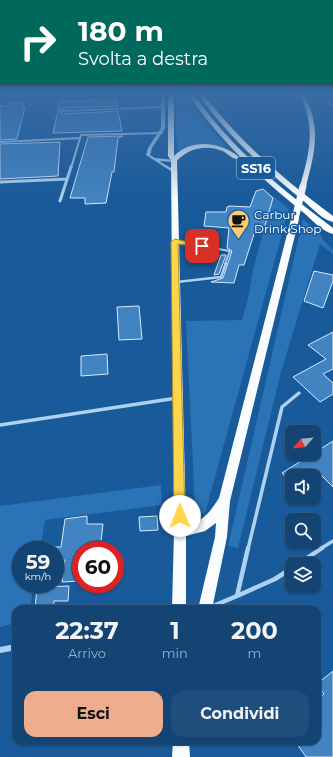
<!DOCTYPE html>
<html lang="it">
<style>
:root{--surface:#134474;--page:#204e7c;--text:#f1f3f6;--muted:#9db0c5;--line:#325c86;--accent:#eead8d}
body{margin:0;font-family:Montserrat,sans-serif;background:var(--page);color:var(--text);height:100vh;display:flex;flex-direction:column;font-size:15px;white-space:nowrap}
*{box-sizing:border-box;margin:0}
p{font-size:13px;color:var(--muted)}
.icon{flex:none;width:22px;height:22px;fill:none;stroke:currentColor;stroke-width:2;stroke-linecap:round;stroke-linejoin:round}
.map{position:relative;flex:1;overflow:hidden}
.details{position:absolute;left:12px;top:605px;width:309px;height:140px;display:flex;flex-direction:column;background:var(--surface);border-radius:12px;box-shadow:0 1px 3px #0004,0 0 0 1px var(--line)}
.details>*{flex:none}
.hud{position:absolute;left:0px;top:0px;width:333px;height:84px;box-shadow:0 1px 3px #0004,0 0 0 1px var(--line);background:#00695c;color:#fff;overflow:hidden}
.needle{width:26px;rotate:243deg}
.tools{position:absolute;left:285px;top:425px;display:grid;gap:8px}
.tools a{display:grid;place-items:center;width:36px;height:36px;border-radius:8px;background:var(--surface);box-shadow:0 1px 3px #0004,0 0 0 1px var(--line);font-size:20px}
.speed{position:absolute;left:12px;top:541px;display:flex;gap:8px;font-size:20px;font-weight:700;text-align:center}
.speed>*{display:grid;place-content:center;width:52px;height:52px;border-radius:50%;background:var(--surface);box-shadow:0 1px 3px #0004,0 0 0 1px var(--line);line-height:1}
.speed small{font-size:10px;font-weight:400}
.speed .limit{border:6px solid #d22;background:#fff;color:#111}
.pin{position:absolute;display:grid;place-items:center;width:34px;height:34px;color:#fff;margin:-17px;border-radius:8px;box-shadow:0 2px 6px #0006}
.me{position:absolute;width:44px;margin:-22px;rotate:359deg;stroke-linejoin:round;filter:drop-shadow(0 0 3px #0008)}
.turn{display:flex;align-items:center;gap:14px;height:84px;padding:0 12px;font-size:18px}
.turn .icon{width:52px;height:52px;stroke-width:2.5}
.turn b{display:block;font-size:28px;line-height:34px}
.eta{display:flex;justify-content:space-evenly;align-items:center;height:68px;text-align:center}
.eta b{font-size:24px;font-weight:700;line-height:28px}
.primary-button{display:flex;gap:8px;margin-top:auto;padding:8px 12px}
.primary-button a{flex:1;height:46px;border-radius:12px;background:var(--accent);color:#111;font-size:16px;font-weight:700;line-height:46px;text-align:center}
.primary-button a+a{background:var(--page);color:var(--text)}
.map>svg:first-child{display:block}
.green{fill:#2973b6}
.building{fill:#4283c1;stroke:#d6eafc}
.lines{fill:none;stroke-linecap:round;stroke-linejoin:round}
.service-far4{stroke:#aed1f1;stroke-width:1.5}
.service-far3{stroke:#aed1f1;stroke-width:2}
.service-far2{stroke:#aed1f1;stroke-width:2.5}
.service-far1{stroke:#aed1f1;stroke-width:3.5}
.service{stroke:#aed1f1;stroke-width:4.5}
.minor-far2{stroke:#aed1f1;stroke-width:2}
.minor-far1{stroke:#aed1f1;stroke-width:3}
.minor{stroke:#aed1f1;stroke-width:6}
.tertiary{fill:#aed1f1;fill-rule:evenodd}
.primary{fill:#f9fcff;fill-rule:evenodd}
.trunk{fill:#fcfeff;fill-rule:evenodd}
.primary-bridge{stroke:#f9fcff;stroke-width:7}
.route{fill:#ffd54a;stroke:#a68a30}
.labels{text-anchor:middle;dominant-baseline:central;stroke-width:3;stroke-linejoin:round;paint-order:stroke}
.far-poi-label{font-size:12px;fill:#fff;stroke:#195a9a;text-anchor:start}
.shield{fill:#195a9a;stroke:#bacee1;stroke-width:1}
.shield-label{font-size:13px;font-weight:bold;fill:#fff}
</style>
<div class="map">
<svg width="333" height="757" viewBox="0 0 333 757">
<rect width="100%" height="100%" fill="#195a9a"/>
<path class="green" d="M175 93H184L205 123 227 147C207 144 196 147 177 151Z
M273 196 289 209 205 513 201 514 195 508 186 321 242 320 248 298 254 266Z
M303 219 320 233 323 240 333 250V254L320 244 281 372 238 548 228 546Z
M161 485 162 505 45 520 40 550H21V584H34L30 609H16V623L0 627V506Z"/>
<path class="building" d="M116 100 118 106 62 108 60 111 62 114 118 111 122 131 53 133 60 101Z
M24 102 23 107H25L17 139 0 140V106H8L11 103Z
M123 136 118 138 114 172H112L106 203 85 204V198H70L88 137Z
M60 142 58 176 0 179V144Z
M263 189 273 198 263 232 255 231 244 265H239L234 283 211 282 223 278 232 251 227 248 229 228 204 226 206 212H226L227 207 230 206 250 207 256 191Z
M221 255H226L219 274 214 275Z
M314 271 333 275V281L323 308 304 301Z
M139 306 142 339 119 340 117 307Z
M333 332V369L323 374 333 383V394L320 402 293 377 326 359 308 345Z
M107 354 108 374 81 376V356Z
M333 441V487L320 474 314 478V476H292V483L282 473Z
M87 516V524H103L100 550H81V581L62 582 65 560H55V547H61L65 519Z
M157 516 158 530 140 531 139 517Z
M69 586 68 601H54L53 609H35L37 587Z
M333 671V757H306L295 741H317V699L324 694 317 684Z"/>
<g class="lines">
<path class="service-far4" d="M322 93 333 106"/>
<path class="service-far3" d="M176 242 230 251 225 264"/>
<path class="service-far2" d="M177 282 221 277 226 263"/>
<path class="service-far1" d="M0 425 177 398
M248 549 282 407 299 393
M320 549 333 541"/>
<path class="service" d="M298 564 322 548
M237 596 275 579 292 568
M206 609 237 596 248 548"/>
<path class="minor-far2" d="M62 111 163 107
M0 142 80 138
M71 168 81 135 162 133"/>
<path class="minor-far1" d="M0 182 67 179
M60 201 71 167"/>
<path class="minor" d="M0 650 16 647"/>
<path class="tertiary" d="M161 93H165V128L152 148 150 155 155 158 175 160 176 161 174 162 159 161 176 171V172L174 173 146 155 148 148 161 128Z"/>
<path class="primary" d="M299 93H303C322 126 315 152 306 186L303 188 300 186C310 152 316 126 299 93Z
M174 159 177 161 186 525C203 522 210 512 219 498L291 219 295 217 299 219 230 501 227 537 212 609H198L215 537 216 523 205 531 186 536V609H172L174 531 171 161Z
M173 741H189L190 757H172Z"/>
<path class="trunk" d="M168 93H174V156C192 138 221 142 239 157V159C233 160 228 154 223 151 206 144 187 148 176 162H172L168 156Z
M187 93H193C230 147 281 189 333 228V234C323 232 312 220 304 213 260 178 219 140 187 93Z
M197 93H203C239 142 285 180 333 216V222C323 220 313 209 306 203 265 170 228 136 197 93Z"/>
<path class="primary-bridge" d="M295 219 303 186"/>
</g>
<linearGradient id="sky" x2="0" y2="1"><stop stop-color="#0e3255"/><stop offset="0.47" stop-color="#386ba3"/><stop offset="1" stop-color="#386ba3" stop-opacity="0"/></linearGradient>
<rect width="333" height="199" fill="url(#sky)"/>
<path class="route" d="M175 239 206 246 202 248 178 244 185 516 184 520 180 522 175 520 174 516 171 242Z"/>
<defs>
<symbol id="cafe-pin" viewBox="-11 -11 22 30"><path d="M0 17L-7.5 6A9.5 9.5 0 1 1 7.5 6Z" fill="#ffcb6f" stroke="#195a9a"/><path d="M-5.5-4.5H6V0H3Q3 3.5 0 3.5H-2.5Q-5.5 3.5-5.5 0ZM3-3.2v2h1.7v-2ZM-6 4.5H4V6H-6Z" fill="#111"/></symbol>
</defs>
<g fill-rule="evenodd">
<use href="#cafe-pin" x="226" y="208" width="25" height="34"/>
</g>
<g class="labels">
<g class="far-poi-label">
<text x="254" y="214">Carbur<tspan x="254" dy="14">Drink Shop</tspan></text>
</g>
<rect class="shield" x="237" y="157" width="38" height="22" rx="3"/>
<g class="shield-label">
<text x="256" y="168">SS16</text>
</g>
</g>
</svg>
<div class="tools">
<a><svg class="needle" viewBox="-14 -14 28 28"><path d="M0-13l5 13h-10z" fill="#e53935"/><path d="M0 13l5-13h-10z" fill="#9db0c5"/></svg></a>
<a><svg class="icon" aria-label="sound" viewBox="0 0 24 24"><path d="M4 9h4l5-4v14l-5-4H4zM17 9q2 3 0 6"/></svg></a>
<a><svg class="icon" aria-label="search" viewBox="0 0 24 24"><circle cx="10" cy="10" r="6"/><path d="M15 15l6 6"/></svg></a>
<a><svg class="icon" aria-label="layers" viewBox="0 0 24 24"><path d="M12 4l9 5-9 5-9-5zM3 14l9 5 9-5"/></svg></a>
</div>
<div class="speed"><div>59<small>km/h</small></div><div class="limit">60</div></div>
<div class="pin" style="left:202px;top:246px;background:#d93025"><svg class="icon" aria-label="arrive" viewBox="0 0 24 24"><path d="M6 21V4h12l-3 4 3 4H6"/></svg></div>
<svg class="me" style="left:180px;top:516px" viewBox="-20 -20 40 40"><circle r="19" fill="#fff"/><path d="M0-13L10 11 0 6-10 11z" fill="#ffd54a"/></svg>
<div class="hud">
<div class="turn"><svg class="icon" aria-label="right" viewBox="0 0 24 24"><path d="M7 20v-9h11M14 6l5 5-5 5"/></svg><div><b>180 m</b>Svolta a destra</div></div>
</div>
<section class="details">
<div class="eta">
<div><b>22:37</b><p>Arrivo</p></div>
<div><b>1</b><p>min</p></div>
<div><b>200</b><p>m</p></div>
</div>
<div class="primary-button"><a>Esci</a><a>Condividi</a></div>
</section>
</div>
